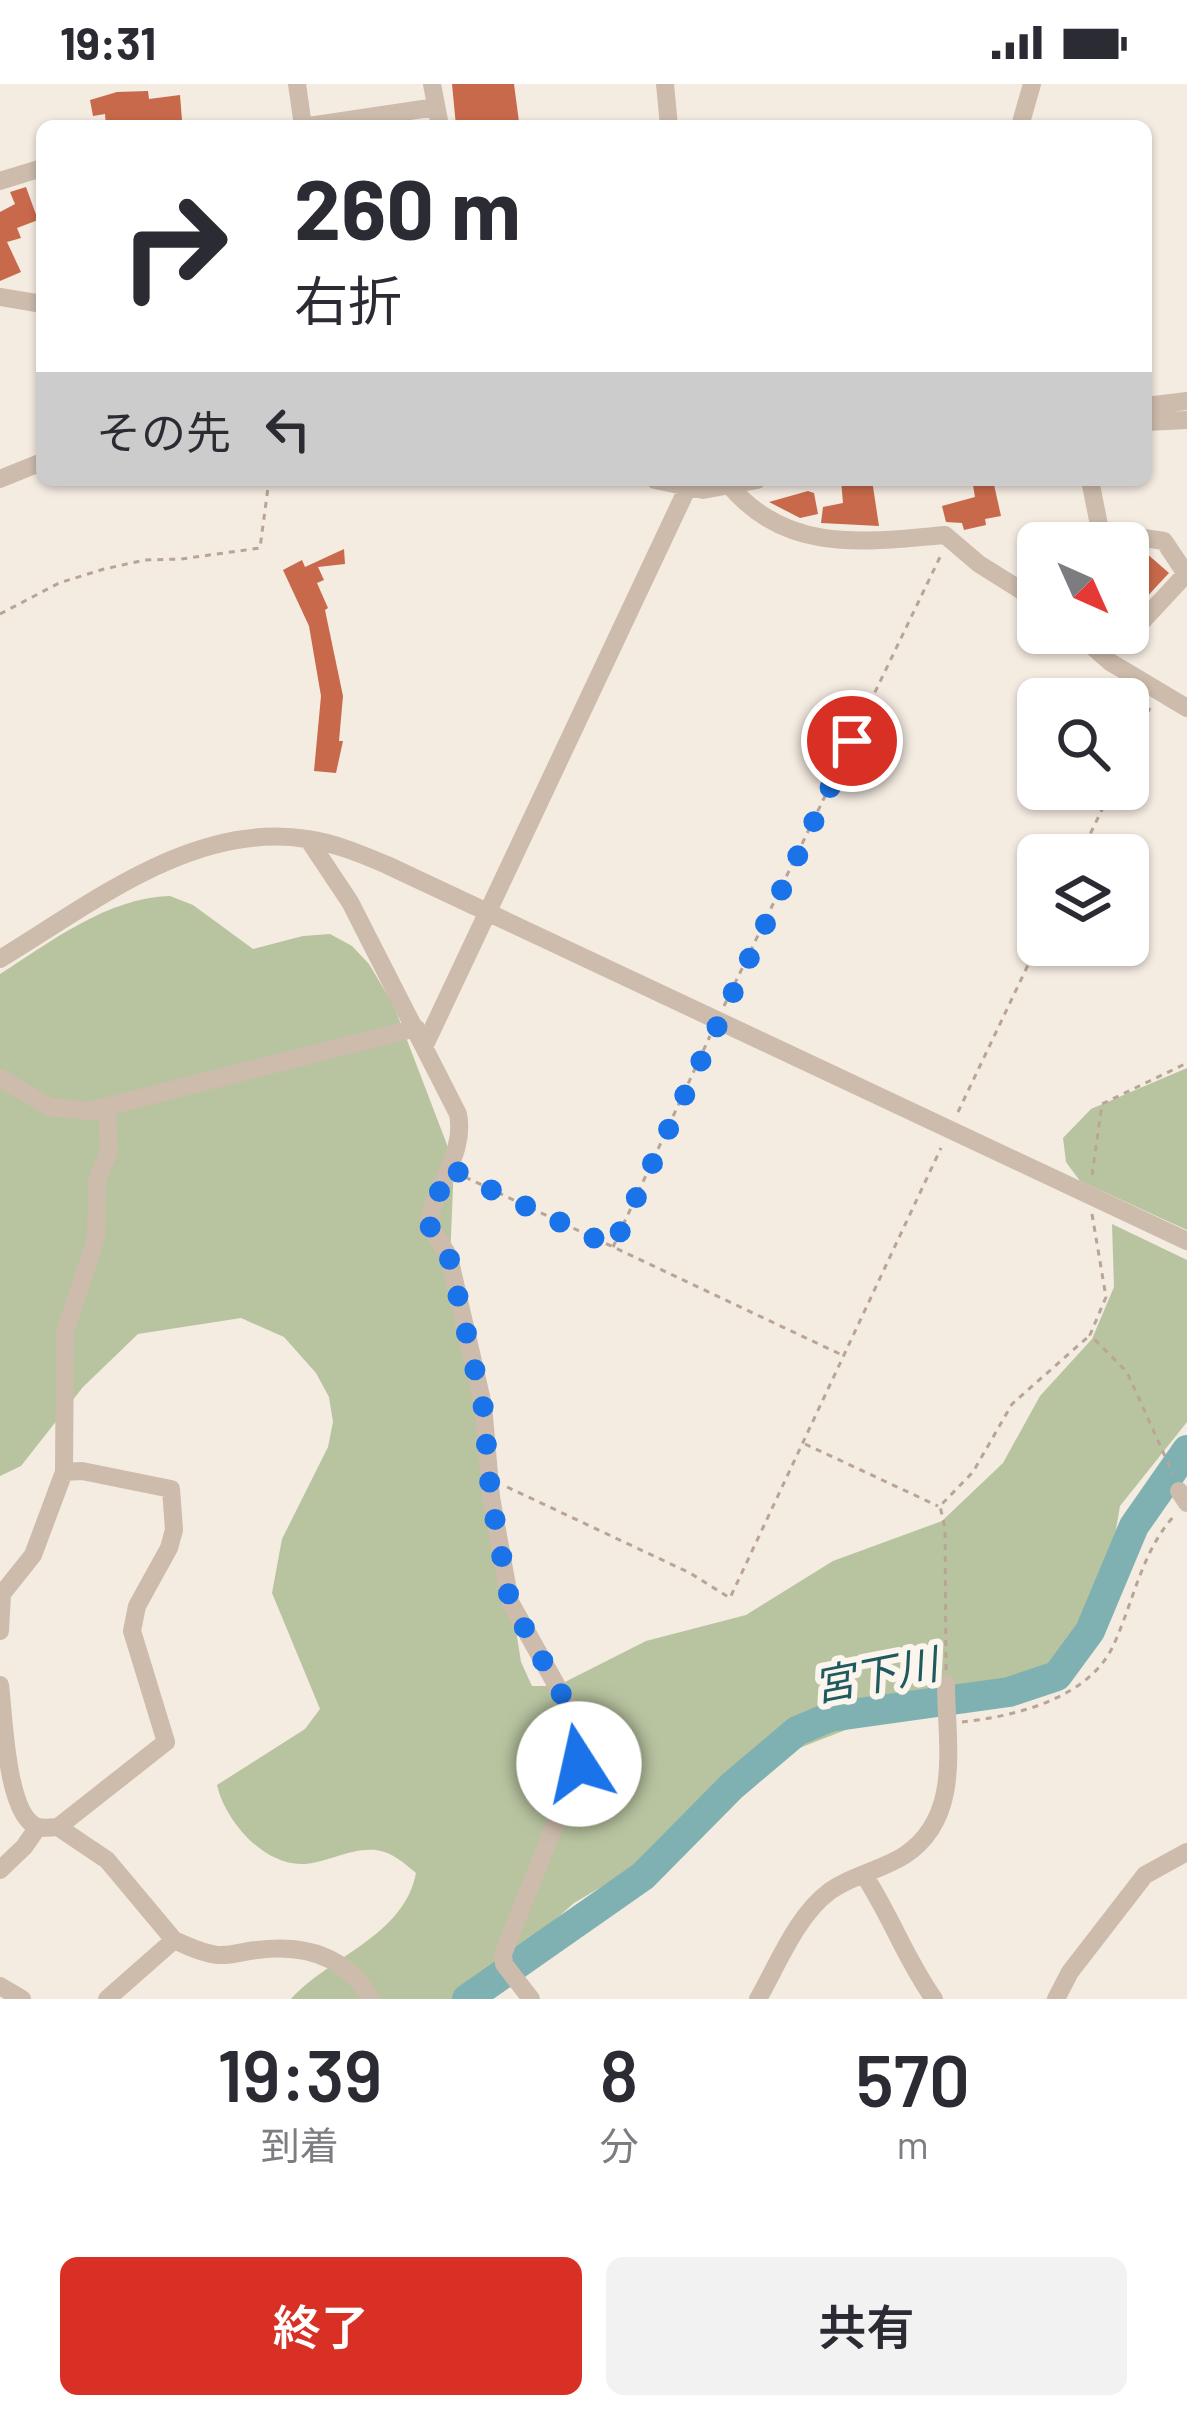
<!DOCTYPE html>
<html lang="ja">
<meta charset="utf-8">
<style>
:root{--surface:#fff;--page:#f2f2f3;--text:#2b2b33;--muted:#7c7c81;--accent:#d93025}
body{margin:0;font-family:Barlow,"Noto Sans JP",sans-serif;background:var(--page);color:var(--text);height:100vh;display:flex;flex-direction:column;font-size:45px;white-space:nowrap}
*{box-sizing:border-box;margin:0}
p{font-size:39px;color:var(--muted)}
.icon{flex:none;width:66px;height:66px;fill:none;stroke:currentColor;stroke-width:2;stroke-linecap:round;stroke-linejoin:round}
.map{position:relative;height:1915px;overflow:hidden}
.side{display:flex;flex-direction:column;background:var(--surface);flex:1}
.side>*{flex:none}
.banner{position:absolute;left:36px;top:36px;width:1116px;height:366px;border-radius:18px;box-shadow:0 3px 9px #0004;background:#fff;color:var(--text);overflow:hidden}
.needle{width:78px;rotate:135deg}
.tools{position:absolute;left:1017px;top:438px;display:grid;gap:24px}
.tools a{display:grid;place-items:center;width:132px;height:132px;border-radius:18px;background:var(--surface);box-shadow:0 3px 9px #0004;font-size:60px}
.pin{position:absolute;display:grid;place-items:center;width:102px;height:102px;color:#fff;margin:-51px;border:6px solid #fff;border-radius:50%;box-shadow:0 3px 12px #0007}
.me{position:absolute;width:132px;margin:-66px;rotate:350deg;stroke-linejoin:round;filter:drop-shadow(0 0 9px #0008)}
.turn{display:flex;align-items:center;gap:42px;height:252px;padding:0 60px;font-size:54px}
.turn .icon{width:156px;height:156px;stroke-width:2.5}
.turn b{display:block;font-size:84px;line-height:102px}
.then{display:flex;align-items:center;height:114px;padding:0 60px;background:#0003;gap:24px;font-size:45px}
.eta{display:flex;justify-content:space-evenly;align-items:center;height:204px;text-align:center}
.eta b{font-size:72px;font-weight:600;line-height:84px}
.cta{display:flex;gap:24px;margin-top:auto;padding:24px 60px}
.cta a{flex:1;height:138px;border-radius:18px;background:var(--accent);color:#fff;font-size:48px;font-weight:600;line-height:138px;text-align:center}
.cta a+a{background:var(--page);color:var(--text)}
.status{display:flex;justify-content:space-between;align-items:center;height:84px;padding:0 60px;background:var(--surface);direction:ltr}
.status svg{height:33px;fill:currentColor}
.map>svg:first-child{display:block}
.green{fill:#b8c4a0}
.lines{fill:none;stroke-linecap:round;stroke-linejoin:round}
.river{stroke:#7fb0b2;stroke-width:30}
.building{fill:#c8694b}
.path{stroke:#b9a596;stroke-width:3;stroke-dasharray:6 6;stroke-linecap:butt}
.minor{stroke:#cdbbac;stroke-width:18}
.route{stroke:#1a73e8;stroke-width:21;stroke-dasharray:0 37.8}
.labels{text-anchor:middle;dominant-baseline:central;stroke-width:12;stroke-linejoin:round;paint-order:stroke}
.water-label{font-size:42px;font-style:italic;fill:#1f5a5e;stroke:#fbf5ee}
</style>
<div class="status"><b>19:31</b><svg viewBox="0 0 49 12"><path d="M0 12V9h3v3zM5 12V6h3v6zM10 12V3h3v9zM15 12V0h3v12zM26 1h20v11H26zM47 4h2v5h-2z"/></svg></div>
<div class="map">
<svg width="1187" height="1915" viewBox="0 0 1187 1915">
<rect width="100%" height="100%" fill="#f4ebe1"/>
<path class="green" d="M170 812 193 821 253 865 303 852 330 850 352 862 369 880 394 922 454 1079 450 1176 465 1223 521 1578 532 1602H557L646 1557 746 1531 833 1477 942 1437 1003 1379 1040 1312 1092 1255 1114 1203 1112 1140 1187 1176V1338L1120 1422 1097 1556 1084 1576 1016 1608 861 1640 789 1668 733 1700 667 1764 574 1819 466 1915H291C330 1872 404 1852 416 1789 404 1779 392 1768 376 1766 351 1763 325 1780 301 1780 262 1780 225 1736 217 1701L305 1645 320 1625 272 1509 282 1455 328 1363 333 1338 329 1313 316 1289 284 1253 241 1234 138 1250 83 1303 21 1382 0 1392V890C52 857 107 814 170 812Z
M1187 984V1146L1080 1097 1066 1078 1063 1054 1091 1025Z"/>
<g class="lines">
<path class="river" d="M467 1915 643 1792 732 1702 797 1647 830 1633 1009 1608 1057 1592 1090 1547 1134 1442 1187 1366"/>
</g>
<path class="building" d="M452 0H514L519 38 456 42Z
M148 7 149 15 180 11 182 36 106 42 105 30 93 32 90 16 117 8Z
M26 103 38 136 17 144 21 154 7 158 21 188 0 197V128L15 120 10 108Z
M841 396H872L879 442 821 439 823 423 843 419Z
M972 396H993L1001 432 985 435 986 441 964 446 962 439 946 438 942 422 975 413Z
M808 407 814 409 818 430 800 434 769 418Z
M344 465 345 480 318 483 324 496 317 499 328 524 325 526 343 612 339 657H343L336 689 314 687 321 612 309 542 283 486 302 476 305 483Z
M1145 468 1169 489 1128 533V487Z"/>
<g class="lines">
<path class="path" d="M0 530 59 499 104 485 145 476 181 475 260 464 269 396
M1128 671 1150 624
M1080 771 1112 705
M724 922 941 471
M958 1028 1038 860
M1092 1091 1102 1020 1187 979
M465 1093 842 1271
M1092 1130 1106 1213 1090 1251 1127 1288 1173 1390
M613 1163 710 952
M805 1360 938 1422
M507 1403 690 1489 730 1514 941 1064
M946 1586 945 1444 940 1422 973 1388 1012 1320 1089 1252
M962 1638C1017 1632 1090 1614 1114 1560 1134 1516 1141 1470 1173 1433"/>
<path class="minor" d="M297 0 303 42
M432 0 440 42
M665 0 669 42
M309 42 436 23
M1020 42 1032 0
M0 97 42 84
M0 213 42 220
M1146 322 1187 317
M1146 338 1187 336
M0 395 42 378
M655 396 703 406 757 396
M1090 396 1100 446 1109 459
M730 402C787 470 865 458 945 451L979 480 1038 517
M1120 459 1144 454 1164 457 1186 490 1120 561
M1077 549 1110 578 1187 624
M308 755 350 818 458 1030C466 1071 434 1101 429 1140L449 1173 483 1321 491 1413 510 1518 577 1638 582 1666 579 1680 503 1870 504 1880 531 1915
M0 875C91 820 194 737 307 755 335 759 361 770 387 781L1187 1157
M425 961 687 405
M0 994 50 1023 89 1027 416 944
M64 1388 65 1248 96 1154 97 1097 109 1067 107 1023
M1179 1407 1187 1419
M0 1547 2 1510 33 1471 64 1388 82 1387 171 1405 174 1446 169 1464 137 1522 132 1547 166 1658 58 1743C51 1743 45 1745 38 1743 6 1733 4 1631 0 1601
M58 1743 107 1776 174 1856 107 1915
M0 1786 24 1763 38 1743
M864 1791C891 1832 906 1876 934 1915
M174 1856C188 1862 203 1870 219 1871 231 1872 245 1867 257 1866 305 1860 346 1872 371 1915
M0 1902 22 1915
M758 1915C778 1880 797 1831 830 1807 852 1791 882 1786 905 1771 963 1732 946 1659 946 1600
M1056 1915 1070 1888 1145 1791 1187 1768"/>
</g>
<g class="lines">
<path class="route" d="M579 1680 583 1666 577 1638 510 1518 491 1413 483 1321 449 1173 429 1141V1133L450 1082 468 1095 613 1163 852 657"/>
</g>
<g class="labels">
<g class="water-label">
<text transform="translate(875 1589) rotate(-11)">宮下川</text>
</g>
</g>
</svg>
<div class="tools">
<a><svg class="needle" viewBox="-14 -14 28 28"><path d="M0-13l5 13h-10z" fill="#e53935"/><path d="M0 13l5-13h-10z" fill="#7c7c81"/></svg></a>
<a><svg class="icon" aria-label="search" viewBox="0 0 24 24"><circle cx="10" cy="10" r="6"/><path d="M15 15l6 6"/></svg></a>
<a><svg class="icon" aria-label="layers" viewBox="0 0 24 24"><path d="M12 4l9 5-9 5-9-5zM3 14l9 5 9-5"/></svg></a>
</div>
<div class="pin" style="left:852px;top:657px;background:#d93025"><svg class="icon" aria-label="arrive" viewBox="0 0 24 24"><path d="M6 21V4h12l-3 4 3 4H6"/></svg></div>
<svg class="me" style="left:579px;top:1680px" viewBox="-20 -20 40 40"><circle r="19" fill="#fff"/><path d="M0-13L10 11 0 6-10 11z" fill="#1a73e8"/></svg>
<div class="banner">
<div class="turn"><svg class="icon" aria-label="right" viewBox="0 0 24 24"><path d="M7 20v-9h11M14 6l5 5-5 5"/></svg><div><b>260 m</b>右折</div></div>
<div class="then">その先<svg class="icon" aria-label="left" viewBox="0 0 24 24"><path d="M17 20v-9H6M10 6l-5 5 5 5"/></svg></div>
</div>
</div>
<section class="side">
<div class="eta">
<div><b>19:39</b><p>到着</p></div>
<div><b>8</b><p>分</p></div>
<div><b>570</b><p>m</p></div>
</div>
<div class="cta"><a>終了</a><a>共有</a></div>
</section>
